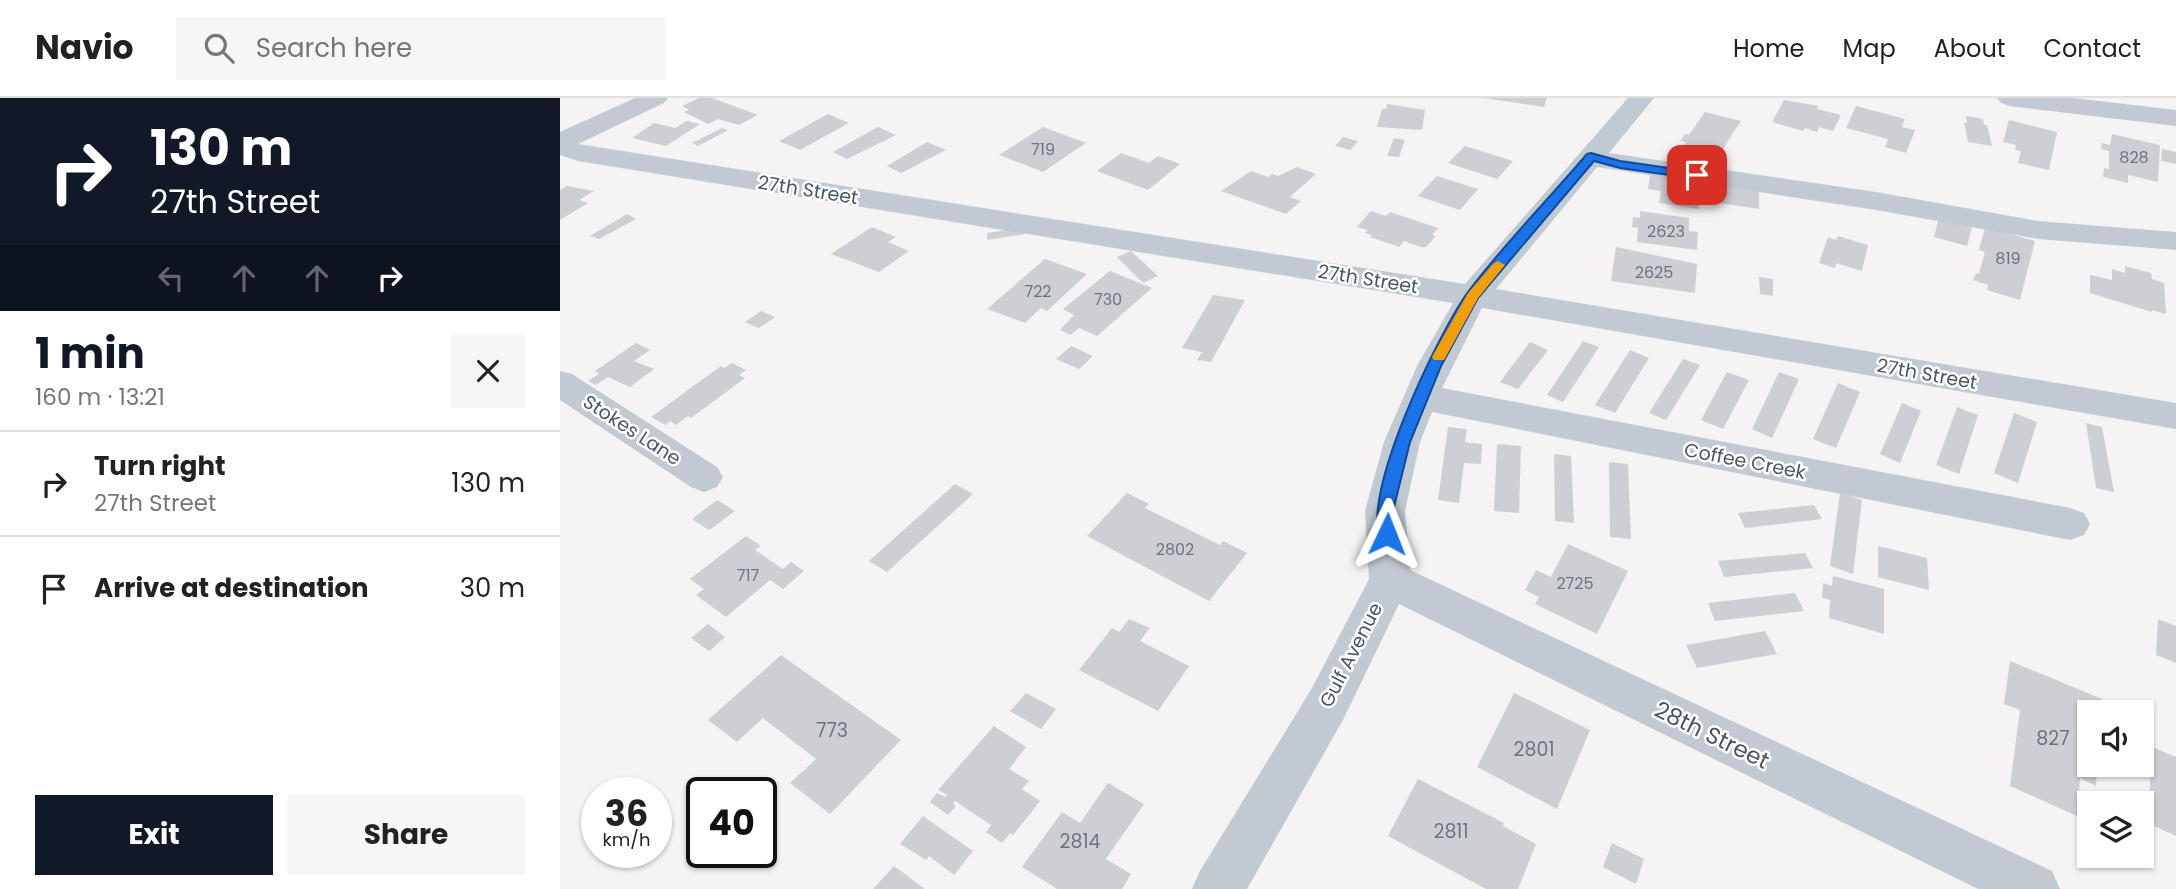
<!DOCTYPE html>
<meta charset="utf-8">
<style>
:root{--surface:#fff;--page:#f6f6f6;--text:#222;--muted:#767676;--line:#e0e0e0;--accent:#111827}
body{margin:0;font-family:Poppins,sans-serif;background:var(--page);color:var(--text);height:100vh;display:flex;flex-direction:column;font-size:26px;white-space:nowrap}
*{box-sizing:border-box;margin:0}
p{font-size:23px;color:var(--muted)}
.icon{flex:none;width:38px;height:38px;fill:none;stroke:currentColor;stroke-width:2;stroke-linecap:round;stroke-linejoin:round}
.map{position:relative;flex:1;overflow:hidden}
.sheet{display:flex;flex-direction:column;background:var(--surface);width:560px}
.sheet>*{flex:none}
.banner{background:#111827;color:#fff;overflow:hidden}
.tools{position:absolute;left:1517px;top:602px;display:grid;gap:14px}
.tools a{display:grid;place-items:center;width:77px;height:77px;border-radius:0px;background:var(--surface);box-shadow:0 2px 5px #0004;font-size:35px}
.speed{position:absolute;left:21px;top:679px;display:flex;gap:14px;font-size:35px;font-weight:700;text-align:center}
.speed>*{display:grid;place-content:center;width:91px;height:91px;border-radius:50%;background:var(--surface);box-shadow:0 2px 5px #0004;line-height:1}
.speed small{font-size:18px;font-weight:400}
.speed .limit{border:4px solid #111;border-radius:10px;background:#fff;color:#111}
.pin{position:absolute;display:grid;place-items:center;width:60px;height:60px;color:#fff;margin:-30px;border-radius:14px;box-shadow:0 4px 10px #0006}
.me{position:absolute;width:77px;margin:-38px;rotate:2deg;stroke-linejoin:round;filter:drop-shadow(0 0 5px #0008)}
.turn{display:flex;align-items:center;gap:24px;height:147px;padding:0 35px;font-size:32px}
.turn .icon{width:91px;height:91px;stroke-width:2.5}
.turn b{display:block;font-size:49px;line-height:60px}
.lanes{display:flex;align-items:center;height:66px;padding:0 35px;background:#0003;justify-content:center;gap:35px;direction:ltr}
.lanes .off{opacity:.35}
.round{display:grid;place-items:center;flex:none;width:74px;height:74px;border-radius:0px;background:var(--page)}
.summary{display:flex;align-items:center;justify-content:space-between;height:119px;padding:0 35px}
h1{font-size:42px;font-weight:700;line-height:52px;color:var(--accent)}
.button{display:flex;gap:14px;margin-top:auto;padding:14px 35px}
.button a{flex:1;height:80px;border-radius:0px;background:var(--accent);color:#fff;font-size:28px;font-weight:700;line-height:80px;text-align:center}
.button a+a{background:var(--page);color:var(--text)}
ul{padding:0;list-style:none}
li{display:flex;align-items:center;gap:21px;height:105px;padding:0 35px;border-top:2px solid var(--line)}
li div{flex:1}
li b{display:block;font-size:26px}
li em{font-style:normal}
header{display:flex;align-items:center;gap:42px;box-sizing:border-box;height:98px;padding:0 35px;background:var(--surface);border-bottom:2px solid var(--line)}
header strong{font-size:33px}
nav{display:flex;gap:38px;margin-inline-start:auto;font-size:24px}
.search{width:490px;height:63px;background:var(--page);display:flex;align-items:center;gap:18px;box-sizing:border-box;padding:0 24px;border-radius:0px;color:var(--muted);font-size:26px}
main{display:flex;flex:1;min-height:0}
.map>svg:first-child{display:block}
.building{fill:#cdcfd5}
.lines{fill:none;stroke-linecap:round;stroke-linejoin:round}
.minor{fill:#c1cad2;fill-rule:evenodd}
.route{fill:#1a73e8;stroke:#114b97;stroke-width:2}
.slow{fill:#f59e0b}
.labels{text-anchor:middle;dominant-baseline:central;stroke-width:5;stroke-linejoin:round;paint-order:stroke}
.number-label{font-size:16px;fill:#6b747e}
.street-label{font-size:19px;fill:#4a5661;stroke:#fff}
.near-number-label{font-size:19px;fill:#6b747e}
.near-street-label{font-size:23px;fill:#4a5661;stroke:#fff}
</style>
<header>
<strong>Navio</strong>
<div class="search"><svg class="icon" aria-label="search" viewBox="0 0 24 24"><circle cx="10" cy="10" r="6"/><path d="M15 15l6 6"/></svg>Search here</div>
<nav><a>Home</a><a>Map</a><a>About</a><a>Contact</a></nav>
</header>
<main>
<section class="sheet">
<div class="banner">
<div class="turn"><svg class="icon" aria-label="right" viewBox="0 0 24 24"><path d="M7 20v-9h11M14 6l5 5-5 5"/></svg><div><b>130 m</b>27th Street</div></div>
<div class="lanes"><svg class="icon off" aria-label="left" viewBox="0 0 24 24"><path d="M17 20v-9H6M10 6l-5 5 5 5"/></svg><svg class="icon off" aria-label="ahead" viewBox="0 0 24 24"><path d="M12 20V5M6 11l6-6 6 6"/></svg><svg class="icon off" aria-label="ahead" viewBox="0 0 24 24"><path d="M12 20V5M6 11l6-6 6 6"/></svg><svg class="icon" aria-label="right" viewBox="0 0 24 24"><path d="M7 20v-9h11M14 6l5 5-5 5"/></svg></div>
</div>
<div class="summary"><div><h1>1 min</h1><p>160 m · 13:21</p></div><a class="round"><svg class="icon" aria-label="close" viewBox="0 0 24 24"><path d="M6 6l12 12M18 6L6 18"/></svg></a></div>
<ul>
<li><svg class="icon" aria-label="right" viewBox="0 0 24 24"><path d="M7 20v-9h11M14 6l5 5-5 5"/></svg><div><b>Turn right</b><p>27th Street</p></div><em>130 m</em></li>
<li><svg class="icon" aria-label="arrive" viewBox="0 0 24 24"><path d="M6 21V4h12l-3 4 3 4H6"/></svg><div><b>Arrive at destination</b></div><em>30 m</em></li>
</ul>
<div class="button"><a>Exit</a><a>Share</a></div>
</section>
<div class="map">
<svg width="1616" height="791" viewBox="0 0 1616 791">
<rect width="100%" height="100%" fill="#f5f3f3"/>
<path class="building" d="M139 0H152L198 17 179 27 158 21 148 26 124 14 129 12 122 8Z
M924 0H987L984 9Z
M1224 2 1258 8 1257 11 1281 17 1273 33 1259 29 1257 34 1245 30 1243 33 1212 24Z
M827 6 865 12 862 32 817 29 822 11H826Z
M1296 8 1345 21 1342 29 1355 32 1346 55 1325 49 1328 41 1286 30Z
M1145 14 1181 23 1154 65 1118 55 1126 44 1120 43 1125 36 1129 37Z
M268 16 289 25 240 52 219 43Z
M1406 18 1423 21 1424 27H1427L1432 48 1408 44 1404 24 1407 25Z
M1449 22 1497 34 1489 72 1458 65 1461 53 1455 52 1456 47 1443 44Z
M127 23 140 26 106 48 72 40 94 25 115 30Z
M318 29 336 37 287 61 273 54Z
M483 29 526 45 483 74 439 57Z
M162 30 168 32 138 48 132 45Z
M1552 36 1600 47 1598 84 1568 77V85L1543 79 1544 70 1549 71V53L1541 51 1542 45 1550 47Z
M783 39 798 43 790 52 775 48Z
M834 40 845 42 839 59 827 58Z
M367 44 386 52 341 75 327 68Z
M905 48 953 63 937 81 888 65Z
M1602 51 1616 54V66L1601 63Z
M561 55 589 65 598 58 620 66 588 92 537 73Z
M737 69 756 76 730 99 741 103 726 116 661 93 691 73 708 79 712 76 718 78Z
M1090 77 1199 93V111L1140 102 1139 111 1099 105 1101 93 1088 91Z
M877 78 918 91 900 112 858 98Z
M7 88 34 93 19 102 28 105 0 122V92Z
M811 113 826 118 830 114 878 130 872 137 876 138 866 149H861L844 143 839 149 810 139 812 137 805 135 808 132 797 129Z
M1080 113 1129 120V133L1138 134 1137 152 1077 144 1078 130 1072 129 1073 119 1080 120Z
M67 116 76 121 39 141 30 138Z
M1379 119 1412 129 1407 148 1374 139Z
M312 129 336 139 328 144 349 153 319 174 271 156Z
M465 129V136L427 142V135Z
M1425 129 1475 143 1460 202 1427 192 1428 187 1413 182 1416 175 1419 176 1425 154 1419 152Z
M1278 138 1308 147 1302 173 1276 165 1275 170 1259 165 1268 139 1276 142Z
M1056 149 1137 166 1135 195 1051 183Z
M571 153 598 178 583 185 557 159Z
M485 161 527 176 487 213 481 210 465 225 427 211Z
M1565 168 1591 175 1592 181 1604 185 1606 216 1592 212V214L1530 195V177L1552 182V171L1565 175Z
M550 173 592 190 537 238 519 230 510 237 500 232 514 217 503 211Z
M1199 179 1213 181V198L1200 196Z
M653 197 685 202 651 264 637 262 642 254 622 250Z
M201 213 215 219 199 230 185 224Z
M1023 243 1039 249 1003 304 987 297Z
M970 244 988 252 958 291 940 284Z
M76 245 90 252 74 263 94 271 70 289 48 279 36 287 28 283 39 276 35 273Z
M511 248 533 258 519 271 496 261Z
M1070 252 1089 260 1055 315 1035 307Z
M1123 261 1140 267 1106 322 1089 315Z
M172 265 186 272 179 277 185 280 131 320 128 318 116 327 110 323 105 327 91 319 161 268 164 270Z
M1167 274 1189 282 1163 331 1141 322Z
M1219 274 1239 281 1212 340 1192 331Z
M1278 285 1300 294 1276 350 1253 341Z
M1342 305 1361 313 1340 365 1320 356Z
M1397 309 1418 317 1399 376 1376 367Z
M1454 315 1477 324 1458 385 1434 375Z
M1526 325 1542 329 1554 394 1536 390Z
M888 329 907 331 905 344 922 346 921 366 904 365 899 405 878 402Z
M937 346 961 348 959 415 934 413Z
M994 356 1011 358 1014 425 995 423Z
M1049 364 1068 366 1071 441 1050 439Z
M395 386 413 396 327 474 309 463Z
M567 395 589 406 585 410 660 447 663 443 687 455 649 503 527 438Z
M1280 395 1302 402 1293 476 1270 468Z
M157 402 175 413 149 432 132 421Z
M1254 407 1262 421 1185 430 1178 415Z
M186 438 201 448 195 452 223 471 231 464 244 473 223 491 210 482 166 519 136 497 144 491 130 481Z
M1008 446 1068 473 1037 536 975 506 979 499 965 492 976 472 991 479Z
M1318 448 1367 460 1369 492 1318 479Z
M1245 455 1253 470 1164 479 1158 463Z
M1273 478 1324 491V536L1269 520 1270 502 1262 500 1263 485 1272 488Z
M1235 495 1244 513 1155 523 1148 505Z
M569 521 590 530 580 543 629 568 598 613 519 572 552 530 559 534Z
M1598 521 1616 528V565L1596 557Z
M148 526 165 539 149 553 131 540Z
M1205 533 1217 556 1137 570 1126 547Z
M221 557 341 642 270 716 230 685 256 661 203 620 177 644 148 622Z
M1450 563 1542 601 1541 614H1530V667H1537L1536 688 1520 680 1517 718 1450 688 1460 612 1444 606Z
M466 595 496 611 481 631 450 613Z
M954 595 1030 632 997 711 917 669Z
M434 628 466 649 449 671 469 683 462 691 480 703 453 737 450 735 442 745 426 734 431 727 395 703 393 705 396 708 388 717 370 704 377 695 385 699 387 697 378 692Z
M1592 649 1616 659V738L1588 725Z
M858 681 944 725 943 728 976 746 958 791H926L828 738Z
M548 685 584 706 546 761 571 776 562 791H497L462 769 502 714 520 725Z
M363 718 413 753 394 777 369 758 366 762 340 746Z
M1052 745 1084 761 1076 786 1043 769Z
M334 768 365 791H313Z"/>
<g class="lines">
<path class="minor" d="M75 0H108L104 5 18 46 905 186 1068 0H1094L1049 55 1316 94 1478 123 1616 134V152L1478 141 1316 112 1037 69 936 191 1616 305V331L922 210 882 290 1510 410 1524 415 1530 426 1524 437 1510 442 872 314 860 344 845 413 850 472 1492 773 1500 791H1418L839 506 784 620 687 791H632L640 773 752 590 809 481 805 413 824 344 857 268 893 205 18 63 0 57V34Z
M1437 0H1513L1616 12V28L1450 8 1441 5Z
M0 273 12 276 157 369 163 379 157 389 144 394 131 389 0 302Z"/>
</g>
<path class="route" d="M1031 55 1060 63 1137 74 1143 77 1137 81 1060 70 1034 63 918 200 881 268 850 344 833 413 835 436 832 441H821C799 399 880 232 908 194 944 146 988 102 1027 56Z"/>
<path class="slow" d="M938 163 945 167 918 200 884 262H874L872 259 908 195 934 165Z"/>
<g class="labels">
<g class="number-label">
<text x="483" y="51">719</text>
<text x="1574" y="59">828</text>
<text x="1106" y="133">2623</text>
<text x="1448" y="160">819</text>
<text x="1094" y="174">2625</text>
<text x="478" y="193">722</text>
<text x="548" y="201">730</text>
<text x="615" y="451">2802</text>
<text x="188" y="477">717</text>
<text x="1015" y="485">2725</text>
</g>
<g class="street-label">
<text transform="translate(248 92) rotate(9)">27th Street</text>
<text transform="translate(808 181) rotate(9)">27th Street</text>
<text transform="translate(1367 276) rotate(10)">27th Street</text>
<text transform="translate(72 332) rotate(33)">Stokes Lane</text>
<text transform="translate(1185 363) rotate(11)">Coffee Creek</text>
<text transform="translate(791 557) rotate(-63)">Gulf Avenue</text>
</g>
<g class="near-number-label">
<text x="272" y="632">773</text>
<text x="1493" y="640">827</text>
<text x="974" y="651">2801</text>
<text x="891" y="733">2811</text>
<text x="520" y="743">2814</text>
</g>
<g class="near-street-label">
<text transform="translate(1152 637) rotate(26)">28th Street</text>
</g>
</g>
</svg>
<div class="tools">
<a><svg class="icon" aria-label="sound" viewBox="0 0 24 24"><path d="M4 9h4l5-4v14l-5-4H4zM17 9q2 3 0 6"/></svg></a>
<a><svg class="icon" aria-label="layers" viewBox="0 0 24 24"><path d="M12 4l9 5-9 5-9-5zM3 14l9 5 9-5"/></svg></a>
</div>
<div class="speed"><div>36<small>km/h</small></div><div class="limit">40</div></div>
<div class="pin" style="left:1137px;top:77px;background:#d93025"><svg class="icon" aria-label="arrive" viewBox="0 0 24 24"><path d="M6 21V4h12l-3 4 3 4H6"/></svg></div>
<svg class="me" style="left:827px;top:436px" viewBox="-20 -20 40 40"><path d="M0-17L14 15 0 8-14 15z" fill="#1a73e8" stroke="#fff" stroke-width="4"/></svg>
</div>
</main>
